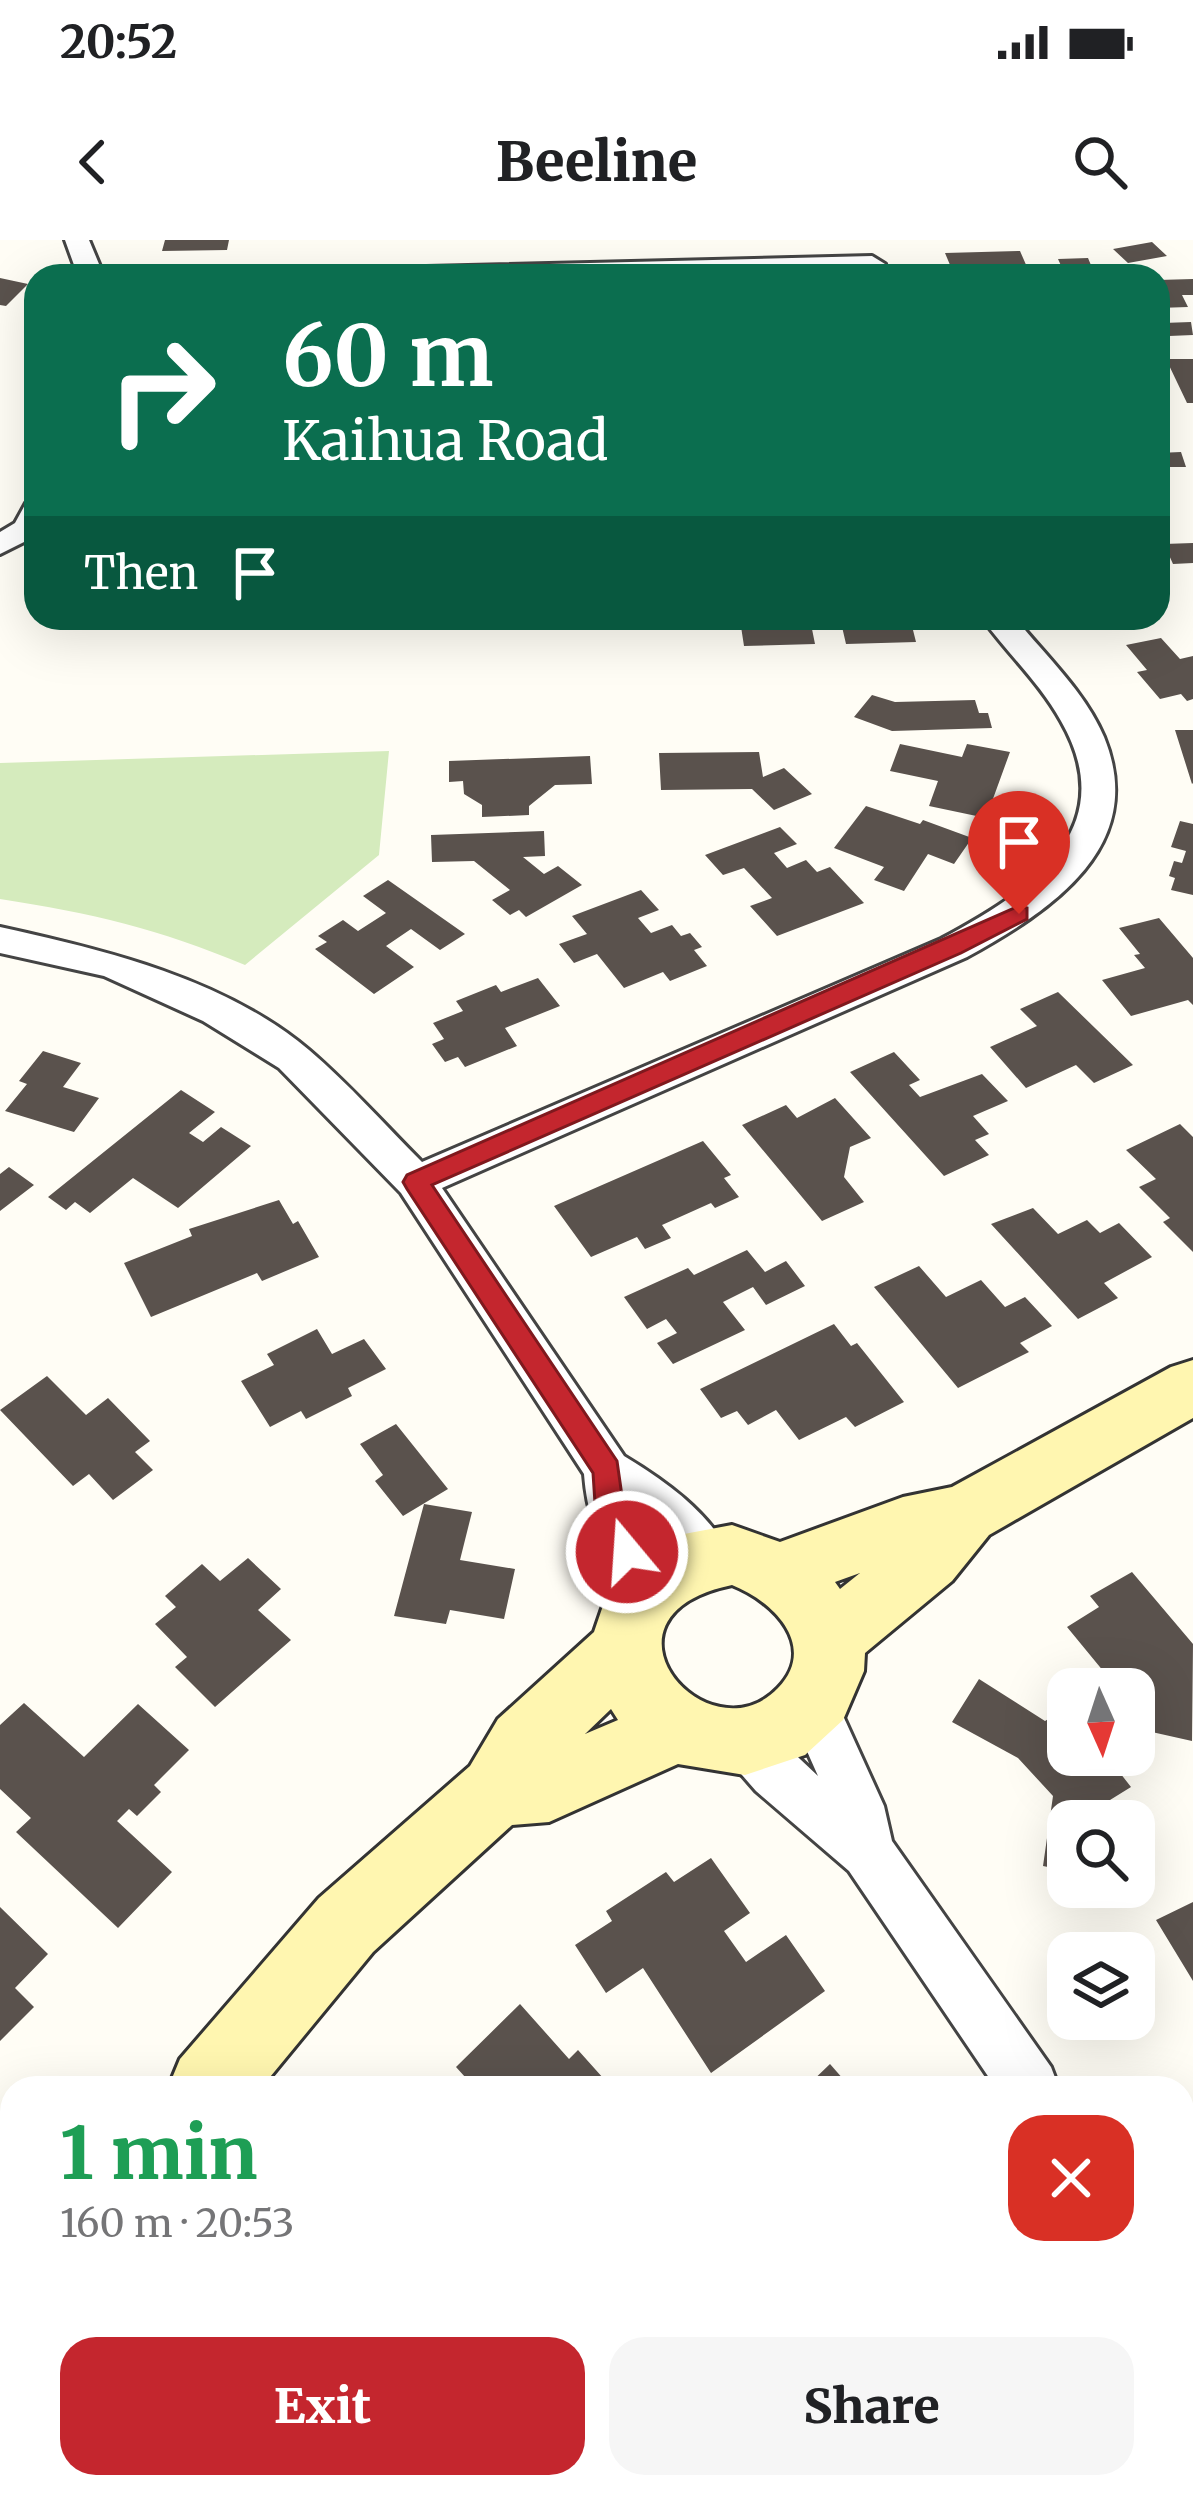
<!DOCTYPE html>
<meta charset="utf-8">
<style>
:root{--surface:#fff;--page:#f6f6f6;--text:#202124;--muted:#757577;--accent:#c4262e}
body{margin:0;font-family:Merriweather,serif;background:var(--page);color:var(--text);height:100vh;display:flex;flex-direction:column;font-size:45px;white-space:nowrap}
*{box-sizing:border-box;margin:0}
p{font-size:39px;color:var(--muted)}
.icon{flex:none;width:66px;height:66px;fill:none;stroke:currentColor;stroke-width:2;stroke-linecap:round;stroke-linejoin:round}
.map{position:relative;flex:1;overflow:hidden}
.details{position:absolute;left:0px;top:1836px;width:1194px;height:423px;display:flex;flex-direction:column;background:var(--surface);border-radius:36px 36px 0 0;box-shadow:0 12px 48px #0002}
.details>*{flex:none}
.guide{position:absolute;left:24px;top:24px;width:1146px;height:366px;border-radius:36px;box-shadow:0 12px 48px #0002;background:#0b6e4f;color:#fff;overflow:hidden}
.needle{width:78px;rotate:177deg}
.buttons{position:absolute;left:1047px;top:1428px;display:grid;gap:24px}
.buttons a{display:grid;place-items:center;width:108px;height:108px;border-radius:24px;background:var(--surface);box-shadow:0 12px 48px #0002;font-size:60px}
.pin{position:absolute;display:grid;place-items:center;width:102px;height:102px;color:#fff;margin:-123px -51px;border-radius:50% 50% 50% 0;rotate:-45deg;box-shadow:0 0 12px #0007}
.pin .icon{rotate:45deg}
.me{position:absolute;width:132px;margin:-66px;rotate:342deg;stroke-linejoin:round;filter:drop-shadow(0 0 9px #0008)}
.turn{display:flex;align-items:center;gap:42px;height:252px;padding:0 60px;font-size:54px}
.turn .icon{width:156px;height:156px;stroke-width:2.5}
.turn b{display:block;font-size:84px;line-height:102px}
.then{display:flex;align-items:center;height:114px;padding:0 60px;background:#0003;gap:24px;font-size:45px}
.round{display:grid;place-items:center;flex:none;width:126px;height:126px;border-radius:36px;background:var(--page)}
.head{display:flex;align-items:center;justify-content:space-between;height:204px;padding:0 60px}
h1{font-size:72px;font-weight:800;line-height:90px;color:#1e9e55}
.primary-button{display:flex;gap:24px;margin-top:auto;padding:24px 60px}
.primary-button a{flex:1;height:138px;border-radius:36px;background:var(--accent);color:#fff;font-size:48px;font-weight:800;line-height:138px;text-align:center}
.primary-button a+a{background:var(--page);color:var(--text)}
.status{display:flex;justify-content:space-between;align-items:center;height:84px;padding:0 60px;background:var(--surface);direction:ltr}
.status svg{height:33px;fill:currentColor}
header{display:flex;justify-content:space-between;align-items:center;height:156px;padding:0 60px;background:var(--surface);font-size:54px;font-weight:800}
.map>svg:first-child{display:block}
.green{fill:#d5ebbd}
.building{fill:#5a524d}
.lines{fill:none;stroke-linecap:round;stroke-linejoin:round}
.street-casing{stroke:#444;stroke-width:6}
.secondary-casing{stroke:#333;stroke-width:6}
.street{fill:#fff;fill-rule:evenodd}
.secondary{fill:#fff6b0;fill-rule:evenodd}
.route{fill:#c4262e;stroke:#7f191e;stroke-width:3}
</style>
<div class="status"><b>20:52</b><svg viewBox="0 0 49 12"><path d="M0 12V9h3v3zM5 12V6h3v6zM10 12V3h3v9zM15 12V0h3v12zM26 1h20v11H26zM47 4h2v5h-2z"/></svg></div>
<header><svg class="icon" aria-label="back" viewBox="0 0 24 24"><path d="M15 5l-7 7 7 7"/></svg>Beeline<svg class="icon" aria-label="search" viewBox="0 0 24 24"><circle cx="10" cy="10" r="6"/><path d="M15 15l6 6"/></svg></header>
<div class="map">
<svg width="1193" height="2257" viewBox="0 0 1193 2257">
<rect width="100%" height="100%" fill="#fffdf5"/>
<path class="green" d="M389 511 379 615 245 725C159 689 92 673 0 659V523Z"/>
<path class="building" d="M165 0H229L227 10 162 11Z
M1152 2 1167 16 1128 23 1113 9Z
M1020 11 1027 27 953 32 945 13Z
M1088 18 1093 30H1063L1058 19Z
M0 38 28 44 6 66 0 65Z
M1193 39V55H1182L1188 67 1158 68V40Z
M1191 82 1193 95 1169 96 1163 83Z
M1166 119H1193V163H1187Z
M1181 212 1186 227H1158V213Z
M1193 303V323L1173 324 1164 304Z
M840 378H910L916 402 846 404Z
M810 379 815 404 744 406 740 380Z
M1161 398 1180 419 1193 416V459L1187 461 1181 454 1160 459 1137 432 1147 430 1126 405Z
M872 455 895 462 975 460 979 473H988L992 488 892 491 854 477Z
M1175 490H1193V543L1192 544Z
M900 504 962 517 967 504 1010 512 986 578 929 566 938 541 890 531Z
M759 512 763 537 784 528 812 554 774 570 752 549 661 550 659 513Z
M590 516 592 544 555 545 529 566V575L482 577V565L464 554 463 541 449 542V521Z
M866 566 920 584 923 580 972 598 954 624 928 614 904 651 874 640 884 627 834 608Z
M1180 581 1193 584V655L1171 650 1175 638 1169 636 1174 621 1182 623 1186 611 1171 607Z
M780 587 797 604 774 613 787 628 806 620 817 632 830 627 864 663 777 696 750 666 772 658 744 628 723 635 705 615Z
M544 591 545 616 523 617 544 634 558 626 582 645 526 677 519 670 510 675 492 660 510 650 474 621 432 622 431 595Z
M388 640 465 694 440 710 411 689 386 706 414 727 374 754 315 709 327 702 318 696 343 680 358 691 386 673 363 656Z
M641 650 659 670 638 678 651 693 672 685 681 696 690 693 702 707 694 710 707 726 670 741 663 732 624 748 597 714 574 723 559 704 587 694 572 676Z
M1159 678 1193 718V765L1188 760 1131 776 1102 740 1145 728 1134 715 1140 714 1119 688Z
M538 738 560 766 505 788 517 806 465 827 458 817 445 822 432 804 444 799 433 783 463 771 456 761 496 745 501 752Z
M1058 752 1133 825 1094 843 1076 825 1026 848 990 807 1037 786 1020 769Z
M43 811 81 823 63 847 99 858 74 892 5 871 27 844 19 841Z
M894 812 920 840 909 845 920 857 982 834 1008 861 973 876 989 894 975 900 989 915 944 936 850 832Z
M181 850 215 872 189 893 203 902 221 887 251 906 178 968 133 938 90 973 75 962 66 970 48 957Z
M835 858 871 898 850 907 844 937 864 962 822 981 742 885 786 865 797 878Z
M1180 884 1193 897V1012L1163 982 1170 978 1139 947 1156 939 1126 910Z
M703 901 731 935 724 938 739 957 715 968 711 963 662 985 671 998 645 1009 637 997 591 1017 554 966Z
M9 927 34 945 0 971V934Z
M279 960 293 984 298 981 319 1017 262 1041 257 1033 151 1077 124 1023 192 996 189 989Z
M1033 968 1058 994 1087 980 1100 993 1119 983 1152 1017 1104 1043 1118 1058 1078 1079 991 984Z
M747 1010 765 1032 786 1021 805 1046 766 1065 753 1047 723 1062 745 1090 673 1124 657 1103 677 1093 666 1079 647 1089 624 1057 688 1028 694 1035Z
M919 1026 946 1057 981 1040 1005 1067 1025 1057 1052 1086 1020 1103 1029 1112 958 1148 874 1047Z
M834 1084 851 1106 857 1103 904 1162 855 1187 846 1177 799 1200 776 1170 748 1185 737 1171 721 1178 700 1149Z
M317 1089 332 1114 364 1099 386 1129 348 1148 352 1156 306 1179 301 1171 270 1187 241 1141 274 1125 267 1114Z
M47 1136 86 1175 108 1158 150 1201 135 1212 153 1230 113 1260 89 1234 73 1246 0 1170Z
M396 1184 448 1249 403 1276 375 1241 383 1235 360 1204Z
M424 1264 472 1272 460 1320 515 1329 504 1379 450 1370 446 1384 394 1376Z
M248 1318 281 1349 258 1370 291 1400 215 1467 175 1427 187 1417 155 1384 176 1367 165 1356 202 1324 220 1341Z
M1132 1332 1193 1404 1192 1501 1134 1488V1449H1118L1067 1387 1099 1367 1090 1356Z
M979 1439 1045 1481 1068 1467V1515H1106L1131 1547 1110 1560 1109 1581H1068V1631L1043 1626 1053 1556 1018 1518 952 1482Z
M24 1463 84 1517 138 1464 189 1510 154 1545 161 1552 137 1576 129 1569 117 1581 172 1632 118 1688 16 1592 31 1578 0 1549V1485Z
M711 1618 750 1673 724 1691 746 1722 786 1695 825 1751 711 1833 643 1728 606 1753 575 1705 612 1681 606 1671 666 1632 674 1642Z
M1193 1662V1741L1156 1680Z
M0 1667 48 1714 15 1748 34 1767 0 1801Z
M520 1764 569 1819 578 1810 612 1848H475L456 1827Z
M830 1824 851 1848H805Z
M180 2247H318L313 2257H193Z
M707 2247H952L955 2251 950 2257H698Z"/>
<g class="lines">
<defs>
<path id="street" d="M65 0H89L104 36H78Z
M872 16 885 24 881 29 690 36H371L384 28Z
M36 260V296L0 314V292L15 283 26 263Z
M982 378H1015C1045 415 1085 452 1104 497 1149 607 1050 671 967 717L442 948 624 1216C664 1240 711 1273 731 1317L724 1332 707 1339 690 1332 634 1273 672 1347 665 1363 648 1369 631 1363C606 1316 588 1287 584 1234L401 953 279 828 203 781 104 736 0 713V687C105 710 225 739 309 810 349 844 385 885 422 922L941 699C1026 653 1125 592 1061 481 1040 443 1007 413 982 378Z
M812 1440 830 1447 884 1566 892 1601 1051 1827 1059 1848H996L849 1631 756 1551 728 1519 720 1502 728 1485 746 1477 764 1485 818 1536 786 1464 794 1447Z
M1090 2247H1156L1158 2257H1092Z"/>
<path id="secondary" d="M1193 1120V1178L989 1295 952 1341 865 1413 864 1431 843 1480 805 1515 745 1535 678 1524 549 1582 512 1585 373 1712 261 1848H168L180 1819 319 1658 470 1526 498 1479 594 1392 607 1354 626 1325 684 1294 732 1285 780 1302 903 1257 952 1247 1171 1127ZM860 1333 840 1349 835 1342ZM732 1345C775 1362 818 1407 778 1448 708 1521 582 1376 732 1345ZM611 1469 618 1480 585 1494Z
M12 2022V2116L0 2121V2027Z
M12 2161V2247H38L30 2257H0V2166Z"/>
</defs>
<use href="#street" class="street-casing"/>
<use href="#secondary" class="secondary-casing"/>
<use href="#street" class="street"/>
<use href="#secondary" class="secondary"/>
</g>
<path class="route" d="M1019 666 1027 668V679L961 713 432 945 617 1221 625 1277 642 1312 638 1321 627 1325 617 1321 596 1278 593 1233 407 949 403 942 407 935Z"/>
</svg>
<div class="buttons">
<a><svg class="needle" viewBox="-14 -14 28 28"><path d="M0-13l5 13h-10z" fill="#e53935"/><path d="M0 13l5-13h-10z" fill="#757577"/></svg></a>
<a><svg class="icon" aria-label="search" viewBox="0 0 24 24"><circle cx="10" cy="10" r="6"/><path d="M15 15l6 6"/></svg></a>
<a><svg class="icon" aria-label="layers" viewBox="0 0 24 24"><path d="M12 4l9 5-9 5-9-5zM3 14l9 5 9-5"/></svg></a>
</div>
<div class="pin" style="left:1019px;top:674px;background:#d93025"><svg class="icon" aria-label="arrive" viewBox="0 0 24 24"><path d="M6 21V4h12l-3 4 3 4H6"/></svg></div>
<svg class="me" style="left:627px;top:1312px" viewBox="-20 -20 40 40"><circle r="17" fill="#c4262e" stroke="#fff" stroke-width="3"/><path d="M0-11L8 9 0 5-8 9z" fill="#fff"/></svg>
<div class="guide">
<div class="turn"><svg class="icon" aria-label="right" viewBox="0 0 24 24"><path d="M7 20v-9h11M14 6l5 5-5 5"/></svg><div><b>60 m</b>Kaihua Road</div></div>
<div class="then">Then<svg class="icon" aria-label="arrive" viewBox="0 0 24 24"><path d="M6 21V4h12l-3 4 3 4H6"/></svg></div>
</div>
<section class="details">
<div class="head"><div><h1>1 min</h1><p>160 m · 20:53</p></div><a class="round" style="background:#d93025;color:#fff"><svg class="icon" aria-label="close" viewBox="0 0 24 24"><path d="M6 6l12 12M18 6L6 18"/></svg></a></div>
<div class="primary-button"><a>Exit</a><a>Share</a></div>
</section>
</div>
